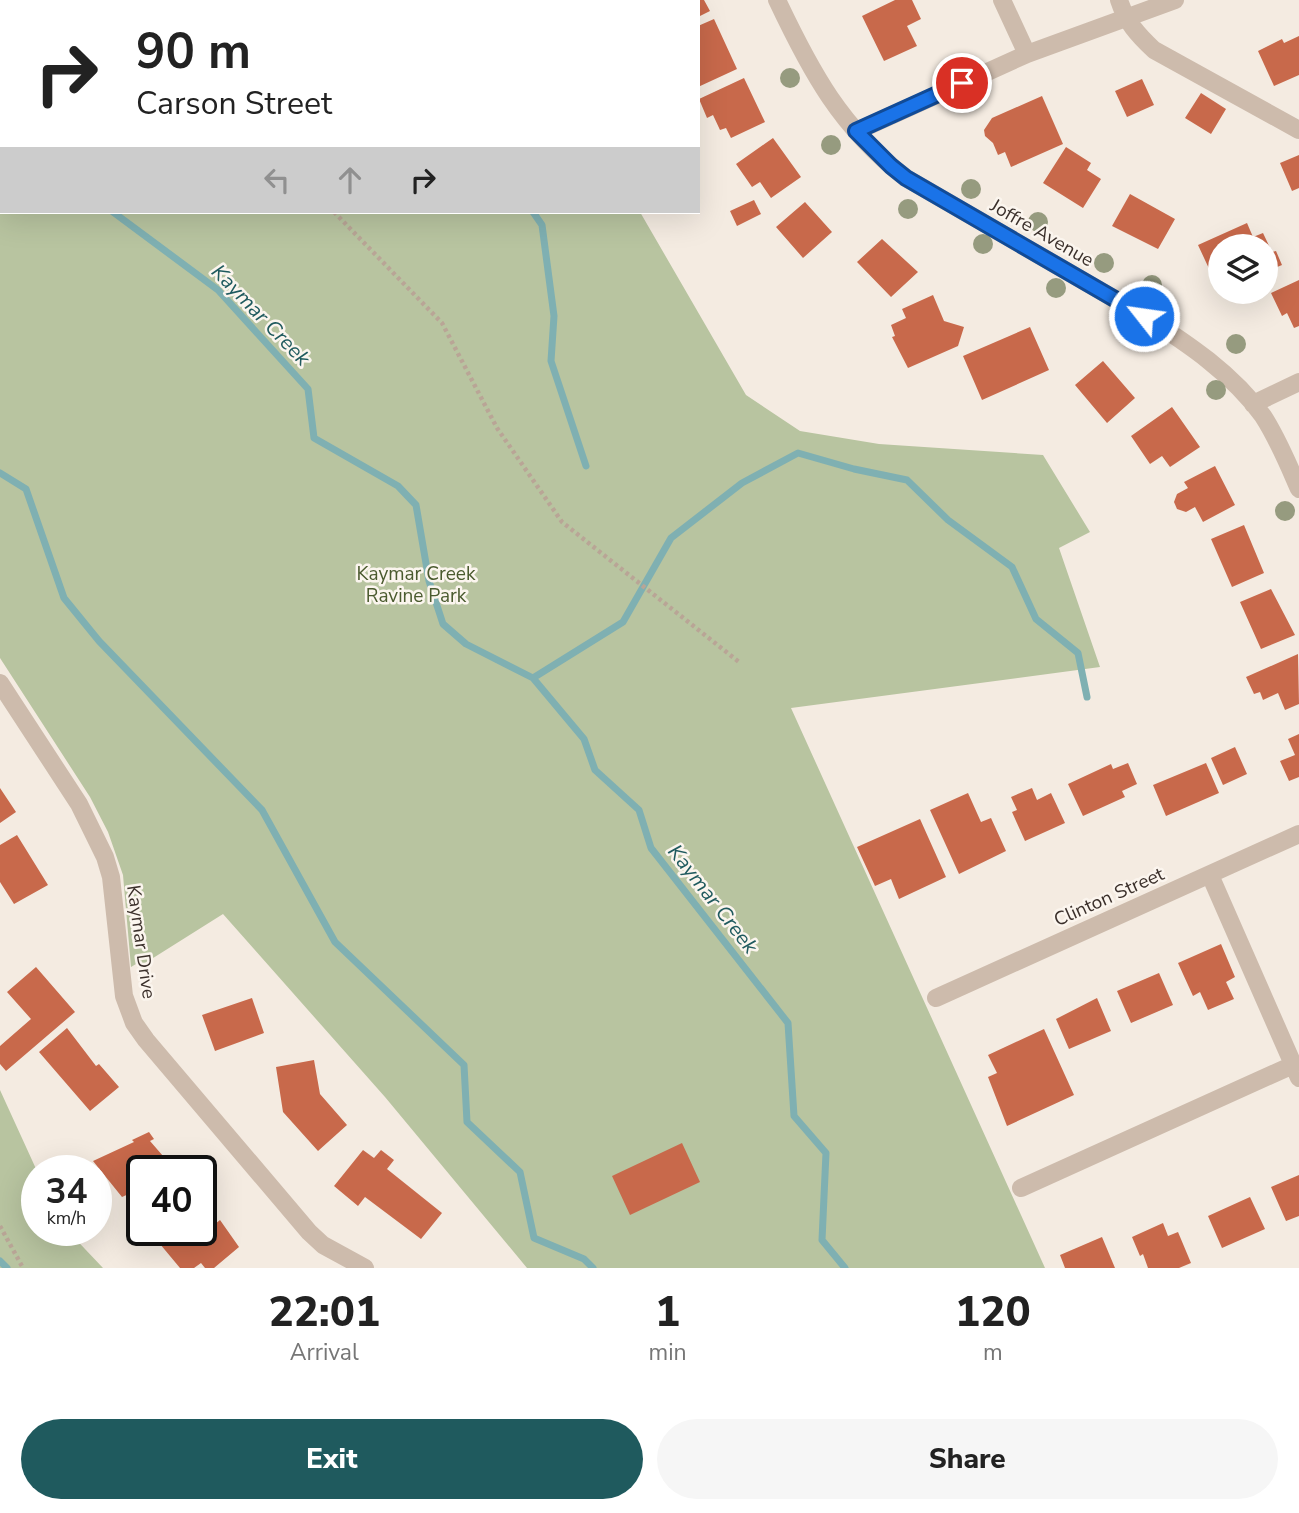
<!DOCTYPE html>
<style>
:root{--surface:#fff;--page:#f6f6f6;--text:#222;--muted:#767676;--accent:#1f5a5e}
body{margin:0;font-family:"Nunito Sans",sans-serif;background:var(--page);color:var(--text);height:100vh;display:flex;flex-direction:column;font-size:26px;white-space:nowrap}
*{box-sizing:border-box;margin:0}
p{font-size:23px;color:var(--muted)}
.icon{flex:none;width:38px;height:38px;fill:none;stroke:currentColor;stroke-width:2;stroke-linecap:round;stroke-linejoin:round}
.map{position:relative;height:1268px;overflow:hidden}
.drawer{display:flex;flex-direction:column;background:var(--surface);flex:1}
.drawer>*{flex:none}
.guide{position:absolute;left:0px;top:0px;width:700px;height:214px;box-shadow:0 7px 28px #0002;background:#fff;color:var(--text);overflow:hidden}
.controls{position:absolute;left:1208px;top:234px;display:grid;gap:14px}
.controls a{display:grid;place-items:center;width:70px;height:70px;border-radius:50%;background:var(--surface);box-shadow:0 7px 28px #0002;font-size:35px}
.speed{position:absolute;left:21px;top:1155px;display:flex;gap:14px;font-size:35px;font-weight:700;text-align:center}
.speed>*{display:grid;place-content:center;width:91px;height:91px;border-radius:50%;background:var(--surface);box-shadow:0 7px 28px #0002;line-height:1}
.speed small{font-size:18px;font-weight:400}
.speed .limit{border:4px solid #111;border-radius:10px;background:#fff;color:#111}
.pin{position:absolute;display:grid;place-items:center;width:60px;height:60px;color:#fff;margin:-30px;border:4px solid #fff;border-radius:50%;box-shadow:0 2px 7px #0007}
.me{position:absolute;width:77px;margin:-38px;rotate:300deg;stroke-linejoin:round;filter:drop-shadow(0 0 5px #0008)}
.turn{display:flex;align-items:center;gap:24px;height:147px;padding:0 21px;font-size:32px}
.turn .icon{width:91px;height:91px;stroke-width:2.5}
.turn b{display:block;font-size:49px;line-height:60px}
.lanes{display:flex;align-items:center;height:66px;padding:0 21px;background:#0003;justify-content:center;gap:35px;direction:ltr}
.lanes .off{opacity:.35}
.eta{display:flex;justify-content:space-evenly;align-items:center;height:119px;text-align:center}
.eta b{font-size:42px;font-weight:800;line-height:49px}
.action{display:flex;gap:14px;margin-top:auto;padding:14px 21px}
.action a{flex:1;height:80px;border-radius:42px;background:var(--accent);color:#fff;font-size:28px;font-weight:800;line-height:80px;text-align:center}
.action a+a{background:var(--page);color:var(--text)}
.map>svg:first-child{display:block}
.green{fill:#b8c4a0}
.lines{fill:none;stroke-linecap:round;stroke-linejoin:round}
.stream{stroke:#7fb0b2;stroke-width:7}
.building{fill:#c8694b}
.path{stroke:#b9a596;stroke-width:4.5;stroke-dasharray:3.5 3.5;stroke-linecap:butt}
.minor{stroke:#cdbbac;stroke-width:18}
.tree{fill:#969b7f}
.route-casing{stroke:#114b97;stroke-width:18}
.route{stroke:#1a73e8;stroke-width:12}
.labels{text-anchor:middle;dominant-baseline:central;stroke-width:5;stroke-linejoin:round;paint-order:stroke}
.street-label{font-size:19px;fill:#3b302b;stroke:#fbf5ee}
.park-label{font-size:19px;fill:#4a5a2e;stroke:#fbf5ee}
.water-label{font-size:21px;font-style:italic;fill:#1f5a5e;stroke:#fbf5ee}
</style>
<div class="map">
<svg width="1299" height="1268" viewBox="0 0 1299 1268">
<rect width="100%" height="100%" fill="#f4ebe1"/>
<path class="green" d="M0 0H517L518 2H2V212H640L746 395 800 431 879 444 1043 455 1090 532 1059 548 1100 667 791 708 1045 1268H527L385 1097 223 914 142 965 141 961 131 967 123 875 108 832 90 797 0 658Z
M0 1090 37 1171V1230H67L103 1268H0Z"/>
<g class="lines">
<path class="stream" d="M359 0 360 2
M0 126 2 127
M113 212 218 290 308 389 314 438 398 486 416 505 429 581 443 624 466 644 533 678 584 739 595 770 639 810 651 848 788 1023 794 1116 826 1153 822 1240 845 1268
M533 212 542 225 554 316 551 361 586 466
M0 473 26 489 64 598 99 641 262 810 335 942 464 1065 467 1122 520 1172 534 1238 584 1259 593 1268
M533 678 623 622 671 538 742 483 798 453 854 469 907 480 948 520 1012 567 1036 619 1078 653 1087 697
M0 1261 7 1268"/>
</g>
<path class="building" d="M698 0H704L710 11 698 17Z
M895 0H912L921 19 907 26 917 46 884 61 862 16Z
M714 19 737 69 698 87V26Z
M1299 36V75L1274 86 1258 51 1282 39 1284 43Z
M744 78 765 122 731 138 726 128 720 130 713 115 707 118 699 99Z
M1142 79 1154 105 1127 117 1115 91Z
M1201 93 1226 109 1211 134 1185 118Z
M1042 96 1063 144 1011 167 1005 152 998 155 993 143 985 136 984 130 992 118Z
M773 138 801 177 771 198 760 182 752 187 736 164Z
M1066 147 1091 163 1087 170 1101 179 1083 208 1043 183Z
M1299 155V188L1292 191 1280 163Z
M1130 194 1175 219 1158 249 1112 226Z
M754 200 761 214 737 226 730 211Z
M805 202 832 232 803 258 776 227Z
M1247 223 1253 237 1263 233 1272 252 1276 251 1282 265 1265 272V247H1220V272L1212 275 1198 245Z
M882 239 918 272 891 297 857 262Z
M1299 280V326L1294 328 1287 313 1282 316 1271 293Z
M933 295 944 321 964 327 958 346 908 368 892 337 895 336 891 325 906 318 902 309Z
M1030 327 1049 370 982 400 963 356Z
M1103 361 1135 398 1107 423 1075 385Z
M1172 407 1200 447 1170 467 1162 456 1150 464 1131 436Z
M1215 466 1235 505 1203 522 1195 507 1186 512 1177 509 1174 502 1177 494 1188 488 1184 482Z
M1244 525 1264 573 1232 587 1211 539Z
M1271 589 1295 635 1261 649 1240 602Z
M1298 654 1299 704 1285 710 1278 693 1263 700 1260 692 1254 694 1246 677Z
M1299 734V777L1289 781 1280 761 1295 755 1288 739Z
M1235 747 1247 774 1223 785 1211 758Z
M1128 763 1137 784 1122 791 1125 797 1083 816 1068 784 1111 764 1113 769Z
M1206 763 1219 793 1166 816 1153 785Z
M0 788 16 812 0 823Z
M1032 788 1037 800 1051 793 1065 823 1025 841 1012 812 1017 810 1011 797Z
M968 793 981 822 991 818 1006 851 959 874 930 810Z
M920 819 946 877 899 899 891 879 875 886 857 847Z
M17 835 48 885 14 904 0 882V845Z
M1221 944 1235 977 1226 982 1234 999 1208 1010 1200 992 1193 996 1178 963Z
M36 967 75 1012 6 1071 0 1064V1046L31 1019 7 992Z
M1159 973 1173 1005 1131 1023 1117 991Z
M252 998 264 1033 215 1051 202 1015Z
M1097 998 1111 1031 1069 1049 1056 1019Z
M67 1028 96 1066 99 1064 119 1087 90 1111 39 1052Z
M1044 1029 1074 1095 1007 1126 988 1077 997 1073 988 1055Z
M314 1060 320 1094 347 1125 318 1151 283 1112 276 1067Z
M149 1132 154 1139 150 1141 176 1171H142V1188L122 1197 93 1161 134 1142 132 1140Z
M682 1143 700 1182 630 1215 612 1176Z
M363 1150 374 1158 381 1150 394 1160 387 1169 442 1213 421 1239 365 1197 358 1206 334 1186Z
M1299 1175V1216L1286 1221 1271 1187Z
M1250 1197 1265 1229 1222 1248 1208 1216Z
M201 1203 215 1224 220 1220 239 1247 214 1268H205L201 1263 194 1268H180L160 1244 163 1241 156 1233 159 1230H201Z
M1163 1223 1168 1236 1178 1232 1191 1263 1179 1268H1148L1143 1254 1140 1256 1132 1237Z
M1102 1237 1115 1268H1065L1060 1255Z"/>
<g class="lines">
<path class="path" d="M0 0 7 2
M334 212 442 323 497 428 562 522 739 662
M0 1226 23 1268"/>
<path class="minor" d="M777 0C811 72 841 128 906 178L1144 316C1187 343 1233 374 1263 416 1278 439 1288 464 1299 489
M1002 0 1027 54
M1119 0C1126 22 1138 35 1154 50L1299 130
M857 131 1027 54 1175 0
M1253 404 1299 382
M0 683 79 804 105 857 111 877 124 996 134 1023 146 1040 309 1232 323 1245 365 1268
M1210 875 1299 1078
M936 998 1299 834
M1021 1188 1293 1065"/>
</g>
<g class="tree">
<circle cx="790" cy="78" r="10"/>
<circle cx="831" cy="145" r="10"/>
<circle cx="971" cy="189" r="10"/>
<circle cx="908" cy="209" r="10"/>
<circle cx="1038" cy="222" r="10"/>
<circle cx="983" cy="244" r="10"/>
<circle cx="1104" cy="263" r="10"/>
<circle cx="1152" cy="285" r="10"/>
<circle cx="1056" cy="288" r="10"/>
<circle cx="1136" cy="334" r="10"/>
<circle cx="1236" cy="344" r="10"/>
<circle cx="1216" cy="390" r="10"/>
<circle cx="1285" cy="511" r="10"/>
</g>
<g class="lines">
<defs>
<path id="route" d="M962 83 856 131 891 166 906 178 1144 316"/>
</defs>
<use href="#route" class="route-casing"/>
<use href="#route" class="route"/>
</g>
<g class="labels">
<g class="street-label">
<text transform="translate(1042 233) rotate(30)">Joffre Avenue</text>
<text transform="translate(1109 897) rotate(-24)">Clinton Street</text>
<text transform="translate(141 942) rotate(82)">Kaymar Drive</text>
</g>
<g class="park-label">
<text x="416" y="574">Kaymar Creek<tspan x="416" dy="22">Ravine Park</tspan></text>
</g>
<g class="water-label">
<text transform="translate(261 315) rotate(46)">Kaymar Creek</text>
<text transform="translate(713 899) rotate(52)">Kaymar Creek</text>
</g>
</g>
</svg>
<div class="controls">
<a><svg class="icon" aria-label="layers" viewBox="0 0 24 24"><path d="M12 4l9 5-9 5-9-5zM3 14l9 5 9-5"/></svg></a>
</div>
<div class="speed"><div>34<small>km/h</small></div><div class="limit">40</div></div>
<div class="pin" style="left:962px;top:83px;background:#d93025"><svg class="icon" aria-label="arrive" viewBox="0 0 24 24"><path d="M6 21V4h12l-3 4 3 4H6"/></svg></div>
<svg class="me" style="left:1144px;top:316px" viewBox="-20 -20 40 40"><circle r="17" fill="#1a73e8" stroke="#fff" stroke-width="3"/><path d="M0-11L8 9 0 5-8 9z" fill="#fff"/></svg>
<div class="guide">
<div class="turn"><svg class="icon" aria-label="right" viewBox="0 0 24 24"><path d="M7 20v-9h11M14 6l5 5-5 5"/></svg><div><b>90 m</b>Carson Street</div></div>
<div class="lanes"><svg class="icon off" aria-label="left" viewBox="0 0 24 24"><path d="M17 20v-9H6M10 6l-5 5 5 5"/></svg><svg class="icon off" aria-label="ahead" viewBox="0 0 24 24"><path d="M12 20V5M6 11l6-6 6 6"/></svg><svg class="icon" aria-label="right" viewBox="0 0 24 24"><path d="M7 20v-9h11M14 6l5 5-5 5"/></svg></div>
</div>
</div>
<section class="drawer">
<div class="eta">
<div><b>22:01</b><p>Arrival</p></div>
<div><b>1</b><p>min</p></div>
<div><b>120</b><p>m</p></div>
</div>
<div class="action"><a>Exit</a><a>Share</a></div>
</section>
